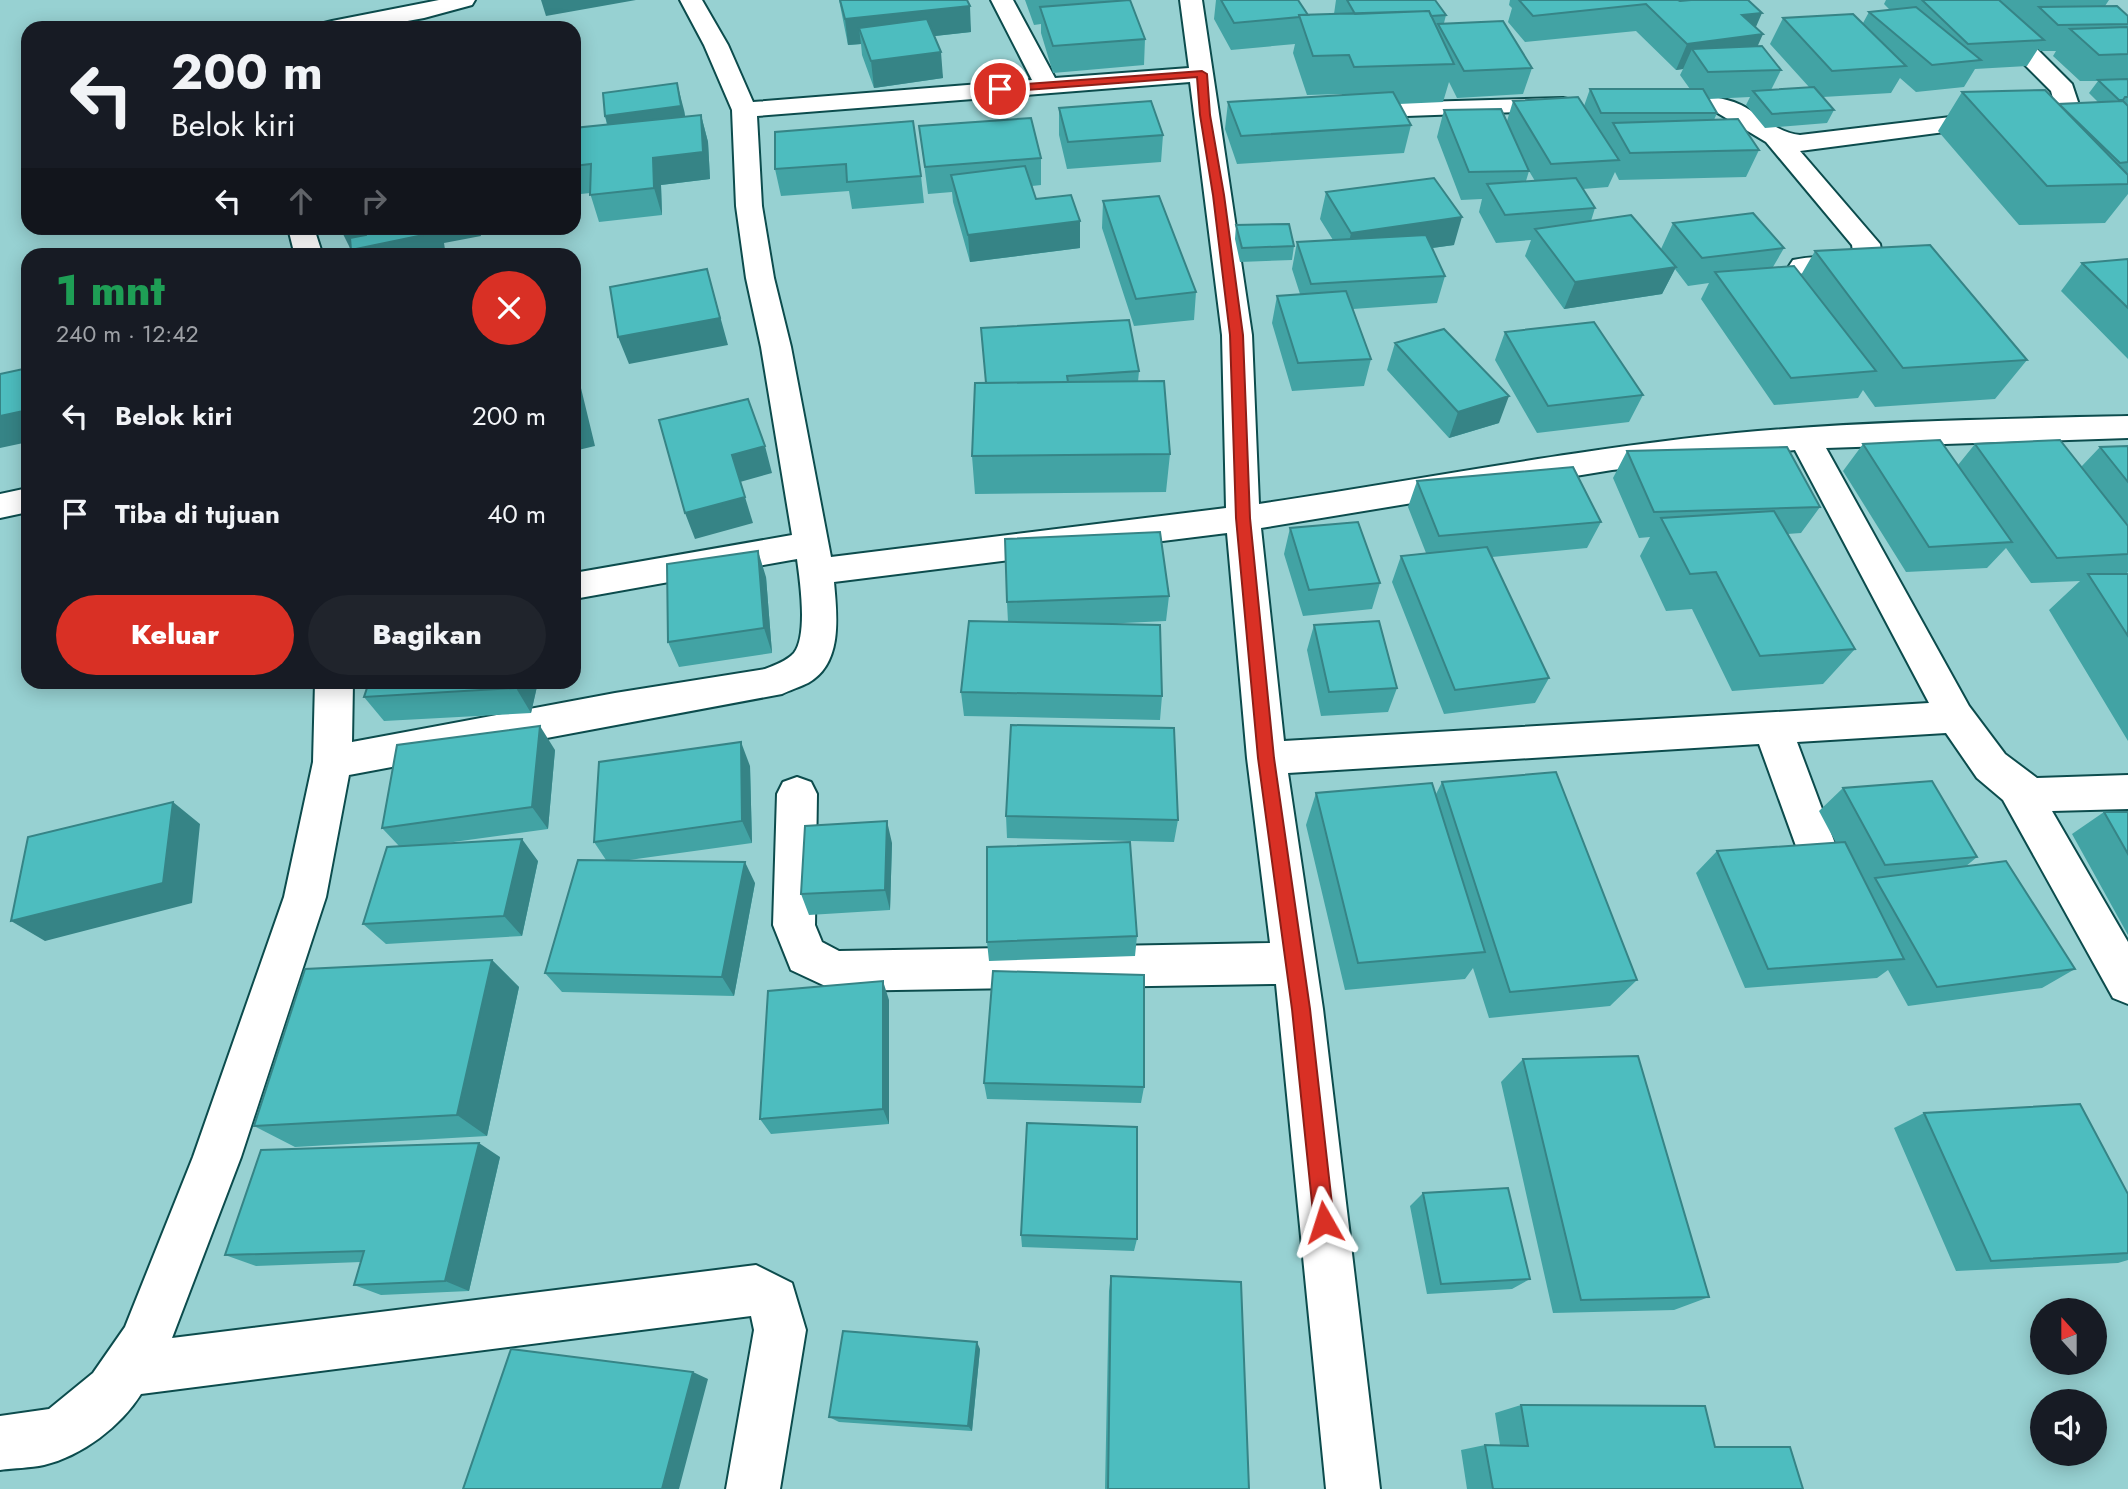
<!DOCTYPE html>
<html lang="id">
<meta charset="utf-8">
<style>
:root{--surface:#171b24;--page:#20242c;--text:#f1f3f6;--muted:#9ea1a6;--accent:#d93025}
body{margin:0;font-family:Jost,sans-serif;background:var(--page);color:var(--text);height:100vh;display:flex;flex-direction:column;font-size:26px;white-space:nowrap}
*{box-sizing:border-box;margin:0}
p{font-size:23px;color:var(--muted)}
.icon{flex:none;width:38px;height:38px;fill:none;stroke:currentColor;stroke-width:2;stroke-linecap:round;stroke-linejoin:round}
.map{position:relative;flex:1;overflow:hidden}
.side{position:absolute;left:21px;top:248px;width:560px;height:441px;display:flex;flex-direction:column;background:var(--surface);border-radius:21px;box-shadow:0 4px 18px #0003}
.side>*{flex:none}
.guide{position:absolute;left:21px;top:21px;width:560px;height:214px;border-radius:21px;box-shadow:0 4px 18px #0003;background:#171b24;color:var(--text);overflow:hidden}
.needle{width:46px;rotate:339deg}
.tools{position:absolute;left:2030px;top:1298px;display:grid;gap:14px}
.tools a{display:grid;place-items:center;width:77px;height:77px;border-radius:50%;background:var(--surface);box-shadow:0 4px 18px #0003;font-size:35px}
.pin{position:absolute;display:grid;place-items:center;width:60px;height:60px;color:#fff;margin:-30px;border:4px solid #fff;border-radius:50%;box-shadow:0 2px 7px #0007}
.me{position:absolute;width:77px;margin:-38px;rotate:354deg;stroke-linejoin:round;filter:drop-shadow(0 0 5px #0008)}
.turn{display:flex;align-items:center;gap:24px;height:147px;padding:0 35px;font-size:32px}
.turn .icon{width:91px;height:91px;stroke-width:2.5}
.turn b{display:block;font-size:49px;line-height:60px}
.lanes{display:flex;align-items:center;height:66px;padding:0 35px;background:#0003;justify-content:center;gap:35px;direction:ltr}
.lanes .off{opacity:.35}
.round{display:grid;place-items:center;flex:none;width:74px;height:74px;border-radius:37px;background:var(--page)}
.head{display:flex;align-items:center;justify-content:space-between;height:119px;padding:0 35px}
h1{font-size:42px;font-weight:800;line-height:52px;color:#1e9e55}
.action{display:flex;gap:14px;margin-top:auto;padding:14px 35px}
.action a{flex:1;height:80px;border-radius:42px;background:var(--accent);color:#fff;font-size:28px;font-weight:800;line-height:80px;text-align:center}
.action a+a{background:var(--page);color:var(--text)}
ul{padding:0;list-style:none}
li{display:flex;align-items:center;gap:21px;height:98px;padding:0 35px}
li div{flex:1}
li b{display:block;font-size:26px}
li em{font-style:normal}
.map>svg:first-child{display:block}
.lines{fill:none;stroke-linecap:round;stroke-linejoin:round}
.minor-casing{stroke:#0c4c4d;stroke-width:4}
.minor{fill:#fff;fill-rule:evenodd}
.wall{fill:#42a3a4;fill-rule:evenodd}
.shaded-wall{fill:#368486}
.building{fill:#4dbdbf;stroke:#368486;stroke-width:2}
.route{fill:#d93025;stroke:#8d1f18;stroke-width:2}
</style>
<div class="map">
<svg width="2128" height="1489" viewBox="0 0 2128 1489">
<rect width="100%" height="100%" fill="#97d1d2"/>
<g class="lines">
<defs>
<path id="minor" d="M439 0H475L472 5 424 18 369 28H321L324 23 332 21Z
M680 0H702L728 45 753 102 1032 80 991 0H1013L1055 78 1189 68 1180 0H1202L1252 335 1259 504C1418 480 1576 449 1736 433 1866 421 1997 419 2128 416V438L1826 448 1969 706 2005 754 2037 778 2128 775V809L2052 811 2128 942V1004L2113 998 2003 800 1977 778 1946 733 1797 742 1840 857 1834 870 1820 875 1806 870 1800 857 1759 744 1288 773 1323 1009 1380 1489H1326L1276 984 836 991 791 970 773 925 777 794 783 782 797 777 811 782 817 794 815 925 822 942 839 951 1270 943 1247 758 1227 533 834 582C837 616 843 664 808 683 800 687 790 690 782 694L349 775 326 897 241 1157 172 1338 756 1265 792 1283 806 1330 780 1489H726L754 1330 751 1316 141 1394C121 1426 82 1456 44 1465 30 1468 14 1468 0 1470V1416L49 1409 93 1373 125 1327 193 1157 284 897 313 762 315 682H353L352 742 615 693 765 669C775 665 787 661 794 653 808 635 800 581 797 559L574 599V573L792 535 761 347 746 278 736 206 732 110 704 45ZM1190 82 1222 335 1226 508 831 557 791 347 774 278 762 206 757 116ZM1795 450 1929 703 1284 741 1261 528 1612 470Z
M2128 19V33L2023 35 2072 84 2079 105 2066 116 1800 151 1880 244 1882 255C1868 276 1815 278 1793 272L1789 266 1793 260C1814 255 1834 259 1853 251L1852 245 1766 142 1716 112 1658 110 1649 108 1646 103 1649 98 1658 96C1686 95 1715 93 1741 105 1761 115 1777 133 1800 135L2050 105 2054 102 2051 91 2001 41 2000 32C2013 12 2103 19 2128 19Z
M1563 98 1572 100 1575 105 1572 110 1350 118 1341 116 1338 111 1341 106 1350 104Z
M288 228H314L323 256H295Z
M28 488V512L0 518V494Z"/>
</defs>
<use href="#minor" class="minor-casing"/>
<use href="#minor" class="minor"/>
</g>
<path class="wall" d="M839 0H967L971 32 934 36 943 78 874 88 862 55 861 44 848 45Z
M1025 0H1130L1145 39 1144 65 1053 73 1041 33V24L1034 25Z
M1216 0H1298L1308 15 1334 14 1336 0H1435L1446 15 1444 23 1532 68 1523 94 1457 98 1449 82 1443 102 1399 104 1411 125 1404 153 1237 164 1225 129 1228 102 1342 95V94L1307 95 1293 53 1295 44 1231 50 1214 19Z
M1510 0H1678L1756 27 1758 46 1781 70 1771 90 1809 87 1770 44 1783 18 1863 23 1869 12 1890 10 1884 4 1886 0H2109L2105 6 2128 16V194L2105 223 2019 225 1938 131 1962 92 2059 104 2098 102 2089 93 2098 81H2080L2053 56 2056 51H2040L2038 49 2027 66 1975 69 1964 87 1916 92 1900 78 1891 93 1823 97 1834 110 1827 123 1765 128 1746 105 1750 97 1709 99 1717 113 1714 120 1759 150 1746 177 1619 180 1615 172 1608 187 1583 189 1595 208 1591 221 1661 249 1673 223 1784 248 1773 267 1801 275 1815 251 2027 360 1995 399 1875 407 1863 390 1858 398 1774 405 1701 299 1709 283 1688 286 1675 269 1662 294 1564 309 1525 256 1531 240 1496 243 1479 212 1482 199 1461 200 1437 137 1444 110 1507 121 1513 101 1584 106 1590 89H1690L1680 75 1683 69 1676 70 1636 31 1525 42 1508 22 1512 8 1509 5ZM1529 171 1535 181H1526Z
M1059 108 1163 135 1161 162 1067 169 1059 135Z
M684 110 685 117 701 115 708 142 710 179 661 185 662 215 599 222 590 193 581 194 574 174V128L607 125 605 116Z
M919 126 1041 158V185L1032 186 1036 199 1080 221V248L970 262 953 202 952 192 928 194Z
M775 132 921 176 924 203 852 209 849 191 781 196 775 169Z
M1326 192 1454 245 1432 248 1445 276 1437 303 1353 309 1371 359 1364 386 1292 391 1272 323 1277 296 1300 294 1292 269 1297 242 1333 240 1320 219Z
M1103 201 1196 292 1194 320 1134 326 1102 228Z
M1236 225 1294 246 1292 260 1240 262 1235 239Z
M2128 259V359L2061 291 2082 263Z
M981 328 1139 371 1138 382 1170 454 1166 492 975 494 972 456 986 383Z
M1505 332 1643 395 1629 422 1537 433 1495 360Z
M1395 343 1499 423 1449 438 1387 370Z
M1863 444 1958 465 1975 444 2081 467 2100 447 2128 446V572L2126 574H2128V741L2049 610 2080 581 2031 583 2006 548 1987 568 1906 572 1843 471Z
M1627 451 1820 507 1801 533 1787 534 1855 649 1823 684 1732 691 1692 609 1666 611 1640 556 1650 537 1639 538 1613 478Z
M1417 481 1601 522 1587 548 1492 557 1549 678 1535 703 1444 714 1392 582 1401 556 1426 553 1408 507Z
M1290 528 1380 583 1372 609 1303 616 1284 554Z
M766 577 772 653 679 667 668 642Z
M1169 596 1166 621 1103 624 1162 696 1160 720 964 716 961 692 1008 622 1007 602Z
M1314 625 1397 688 1388 712 1321 716 1307 650Z
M369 682H538L531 713 384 721 364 697Z
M555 750 548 829 446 843 538 861 522 936 386 944 363 924 399 846 382 828Z
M750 766 752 843 629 860 755 883 734 996 562 992 545 973 606 860 594 842Z
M1442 782 1637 980 1610 1006 1489 1018 1473 968 1465 979 1345 990 1306 825 1316 793 1436 794Z
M1843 788 1977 857 1965 867 2075 969 2042 988 1908 1006 1888 970 1877 978 1745 988 1696 873 1717 851 1836 843 1819 811Z
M2104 812H2128V935L2072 834Z
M1006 816 1178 820 1174 842 1007 838Z
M892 843 890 910 809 915 801 894Z
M1137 936 1135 956 989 961 987 942Z
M492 960 519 987 487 1136 295 1147 254 1126Z
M889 1000V1124L771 1134 760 1119Z
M1523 1059 1709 1297 1674 1310 1553 1313 1501 1082Z
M984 1083 1144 1087 1141 1103 987 1099Z
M1924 1113 2128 1194V1260L2118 1263 1956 1271 1894 1128Z
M500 1157 469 1291 381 1295 354 1285 361 1262 256 1266 225 1255Z
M1423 1193 1530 1279 1512 1289 1427 1294 1410 1206Z
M1021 1235 1137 1239 1134 1251 1022 1247Z
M1111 1276 1249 1489H1105L1109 1291Z
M980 1349 972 1431 839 1422 829 1417Z
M1521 1405 1715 1447 1803 1489H1467L1461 1450 1485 1445H1500L1495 1413Z"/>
<path class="shaded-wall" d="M541 0H636L546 16Z
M970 6 971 32 864 44 859 28 861 44 848 45 845 19Z
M1762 13 1752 36 1763 34 1751 61 1692 49 1683 69 1676 70 1687 44 1742 15Z
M941 52 943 78 874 88 871 61Z
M677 83 684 110 688 133 613 143 605 116Z
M701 115 708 142 710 179 661 185 662 215 654 188 653 158Z
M1462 217 1454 245 1345 260 1351 233Z
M1080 221V248L970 262 968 235Z
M366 228H479L481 236 444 243 446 256H354L342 232Z
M1676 267 1662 294 1564 309 1575 282Z
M707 269 728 345 629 364 618 337Z
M574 370 580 384 595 446 574 451Z
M1509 396 1499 423 1449 438 1458 412Z
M28 410V442L0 448V416Z
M765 446 772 473 740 482 732 455Z
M745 497 753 523 695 539 685 513Z
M758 551 766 577 772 653 764 628Z
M517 682H538L531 713 516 688Z
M540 726 555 750 548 829 532 807Z
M741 742 750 766 752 843 742 821Z
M173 802 200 824 192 903 45 941 11 921Z
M887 821 892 843 890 910 885 890Z
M522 839 538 861 522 936 504 916Z
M745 862 755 883 734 996 722 977Z
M492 960 519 987 487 1136 457 1115Z
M883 981 889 1000V1124L883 1109Z
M479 1143 500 1157 469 1291 445 1281Z
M977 1342 980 1349 972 1431 968 1426Z
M693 1372 708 1379 679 1489H662Z"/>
<path class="building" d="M840 0H967L970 6 845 19Z
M1130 0 1145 39 1053 46 1040 7Z
M1221 0H1298L1308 15H1299V17L1234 23Z
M1347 0H1435L1446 15 1431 16 1429 11 1355 14Z
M1519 0H1678L1680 1 1691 0H1748L1762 13 1742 15 1763 34 1687 44 1646 4 1533 16Z
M1922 0H1999L2044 40 1968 44Z
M2117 6 2128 16V24L2058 25 2039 7Z
M1916 7 1981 60 1932 65 1869 12Z
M1429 11 1454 64 1354 67 1349 55 1313 56 1299 15Z
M1853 14 1906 66 1832 71 1783 18Z
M927 19 941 52 871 61 859 28Z
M1503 21 1532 68 1464 71 1438 24Z
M2127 27 2128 28V54L2099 55 2070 29Z
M1762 46 1781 70 1708 72 1692 49Z
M2128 79V97H2125L2123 100H2119L2098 80Z
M677 83 681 106 605 116 603 93Z
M1814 87 1834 110 1772 114 1753 91Z
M1590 89H1703L1717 113H1601Z
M2045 90 2128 175V184L2047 186 1962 92Z
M1393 92 1411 125 1241 136 1228 102Z
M1578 97 1619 160 1551 164 1513 101Z
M1151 101 1163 135 1068 142 1059 108Z
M2123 101 2128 106V162L2120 163 2059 104Z
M1501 109 1529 171 1469 172 1444 110Z
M701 115 703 152 653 158 654 188 590 195 591 164 574 166V128Z
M1031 118 1041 158 925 167 919 126Z
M1738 119 1759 150 1630 153 1613 123Z
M913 121 921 176 847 182 846 164 775 169V132Z
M1025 166 1036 199 1071 195 1080 221 968 235 951 175Z
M1434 178 1462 217 1351 233 1326 192Z
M1576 178 1595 208 1505 215 1487 184Z
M1159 196 1196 292 1136 299 1103 201Z
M1753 213 1784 248 1702 258 1673 223Z
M1631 215 1676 267 1575 282 1535 229Z
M1289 224 1294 246 1242 248 1236 225Z
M342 228H432L433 233 351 250 350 238 366 235V228L342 232Z
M1426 235 1445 276 1311 284 1297 242Z
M1930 245 2027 360 1903 368 1815 251Z
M2128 259V308L2082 263Z
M1794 266 1876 371 1791 378 1715 272Z
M707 269 720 318 618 337 610 287Z
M1346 291 1371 359 1298 363 1277 296Z
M1129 320 1139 371 1067 376 1068 382 986 383 981 328Z
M1594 322 1643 395 1548 406 1505 332Z
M1444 329 1509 396 1458 412 1395 343Z
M28 368V410L0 416V374Z
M1164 381 1170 454 972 456 975 383Z
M574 387 579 408 574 409Z
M748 399 765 446 732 455 745 497 685 513 659 420Z
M1940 440 2012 542 1929 547 1863 444Z
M2060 440 2128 526V554L2057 558 1975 444Z
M2128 446V482L2100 447Z
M1787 447 1820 507 1654 512 1627 451Z
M1573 467 1601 522 1439 536 1417 481Z
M1774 511 1855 649 1760 656 1716 572 1690 574 1661 518Z
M1358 522 1380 583 1309 590 1290 528Z
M1160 532 1169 596 1007 602 1005 539Z
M1487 547 1549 678 1455 690 1401 556Z
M758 551 764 628 668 642 667 564Z
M2088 574H2128V636Z
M969 621 1160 625 1162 696 961 692Z
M1379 621 1397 688 1329 692 1314 625Z
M369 682H517L516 688 364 697Z
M1011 725 1174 728 1178 820 1006 816Z
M540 726 532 807 382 828 397 745Z
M741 742 742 821 594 842 599 762Z
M1556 772 1637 980 1510 992 1442 782Z
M1932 781 1977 857 1885 865 1843 788Z
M1432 783 1485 952 1358 963 1316 793Z
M173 802 163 883 11 921 28 837Z
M2104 812H2128V854Z
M887 821 885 890 801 894 805 826Z
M522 839 504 916 363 924 387 847Z
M1130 842 1137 936 987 942V847Z
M1845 842 1904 959 1768 969 1717 851Z
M578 860 745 862 722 977 545 973Z
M2006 861 2075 969 1937 987 1875 878Z
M492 960 457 1115 254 1126 305 969Z
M993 971 1144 975V1087L984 1083Z
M883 981V1109L760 1119 768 991Z
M1638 1056 1709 1297 1581 1300 1523 1059Z
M2080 1104 2128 1194V1253L1991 1261 1924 1113Z
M1027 1123 1137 1127V1239L1021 1235Z
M479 1143 445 1281 354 1285 364 1251 225 1255 261 1150Z
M1508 1188 1530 1279 1441 1284 1423 1193Z
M1111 1276 1241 1282 1249 1489H1108Z
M843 1331 977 1342 968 1426 829 1417Z
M511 1349 693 1372 662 1489H463Z
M1521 1405 1705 1406 1715 1447H1790L1803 1489H1493L1485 1445 1528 1446Z"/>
<path class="route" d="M1202 71 1207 74 1210 115 1224 195 1243 335 1250 518 1274 758 1310 1009 1334 1222 1331 1229 1324 1232 1317 1229 1314 1222 1292 1009 1258 758 1236 518 1230 335 1213 195 1200 115 1197 77 1000 92 995 89 1000 86Z"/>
</svg>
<div class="tools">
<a><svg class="needle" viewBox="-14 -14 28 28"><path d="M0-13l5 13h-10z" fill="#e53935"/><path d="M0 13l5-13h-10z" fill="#9ea1a6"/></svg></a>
<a><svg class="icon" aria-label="sound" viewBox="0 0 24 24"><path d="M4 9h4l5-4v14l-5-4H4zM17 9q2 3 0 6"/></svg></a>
</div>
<div class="pin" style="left:1000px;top:89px;background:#d93025"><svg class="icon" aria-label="arrive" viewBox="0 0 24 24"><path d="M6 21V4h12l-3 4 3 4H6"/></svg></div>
<svg class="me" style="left:1324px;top:1222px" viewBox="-20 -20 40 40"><path d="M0-17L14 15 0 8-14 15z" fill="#d93025" stroke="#fff" stroke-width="4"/></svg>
<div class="guide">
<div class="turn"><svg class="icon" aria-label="left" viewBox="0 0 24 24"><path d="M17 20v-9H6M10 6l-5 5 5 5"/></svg><div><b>200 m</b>Belok kiri</div></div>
<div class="lanes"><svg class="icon" aria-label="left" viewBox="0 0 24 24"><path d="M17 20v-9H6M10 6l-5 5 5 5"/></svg><svg class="icon off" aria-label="ahead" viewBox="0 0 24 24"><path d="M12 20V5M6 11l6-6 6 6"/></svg><svg class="icon off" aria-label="right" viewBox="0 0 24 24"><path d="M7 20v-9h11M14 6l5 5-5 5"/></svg></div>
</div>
<section class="side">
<div class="head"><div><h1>1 mnt</h1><p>240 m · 12:42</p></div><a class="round" style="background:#d93025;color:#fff"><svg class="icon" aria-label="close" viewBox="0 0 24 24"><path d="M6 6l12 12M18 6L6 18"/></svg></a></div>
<ul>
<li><svg class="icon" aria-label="left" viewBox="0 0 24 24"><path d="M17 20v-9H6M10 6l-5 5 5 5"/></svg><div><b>Belok kiri</b></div><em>200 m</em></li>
<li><svg class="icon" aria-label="arrive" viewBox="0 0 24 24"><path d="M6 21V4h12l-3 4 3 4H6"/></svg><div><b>Tiba di tujuan</b></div><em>40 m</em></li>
</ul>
<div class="action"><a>Keluar</a><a>Bagikan</a></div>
</section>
</div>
